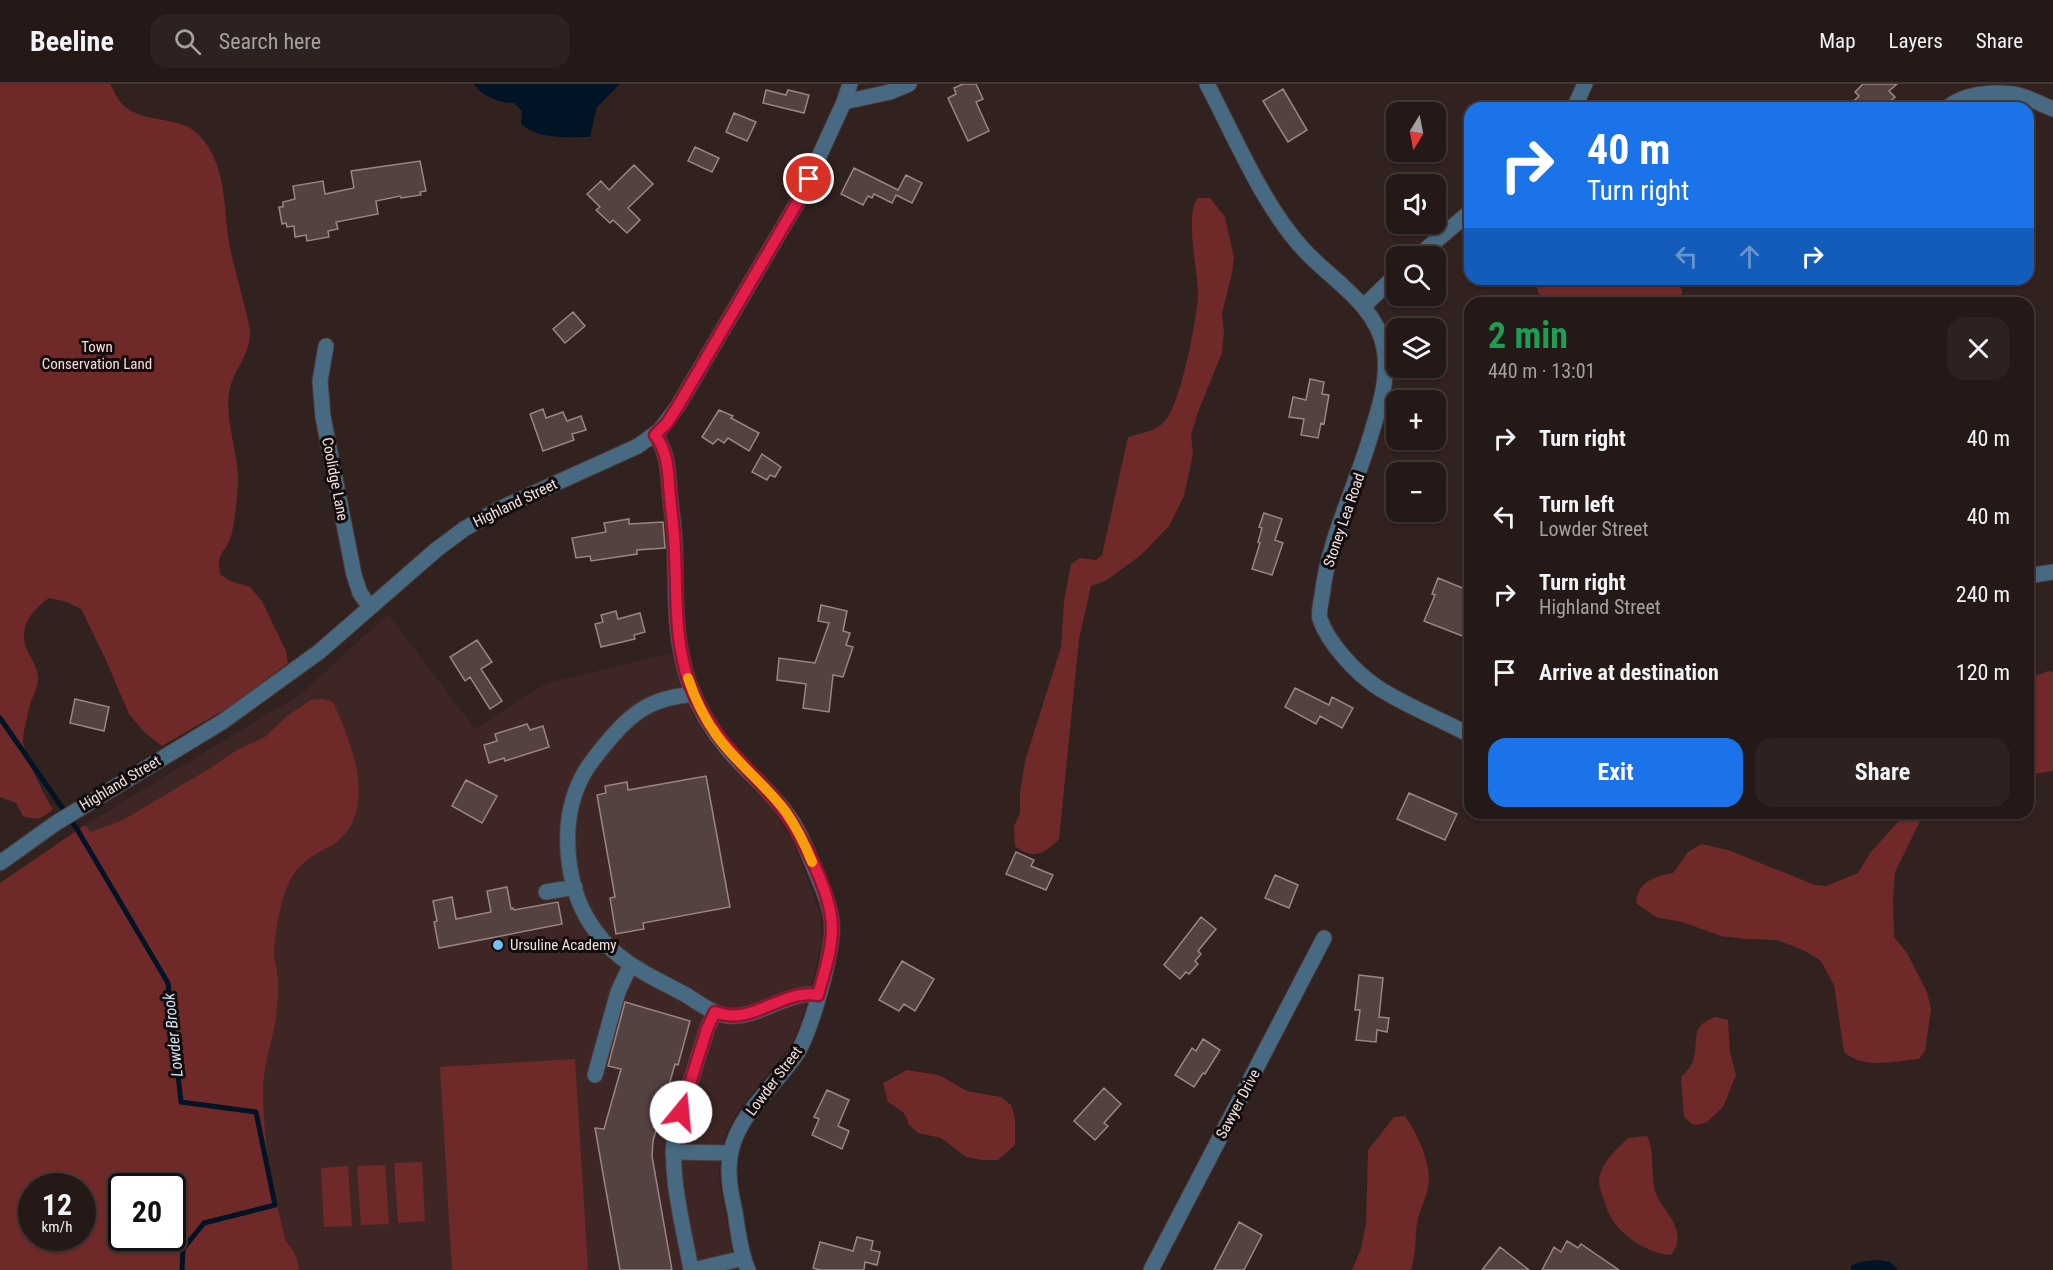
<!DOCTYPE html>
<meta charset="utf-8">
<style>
:root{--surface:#251917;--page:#2d2220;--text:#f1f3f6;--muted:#a3a0a1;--line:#423836;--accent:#1a73e8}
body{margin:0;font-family:"Roboto Condensed",sans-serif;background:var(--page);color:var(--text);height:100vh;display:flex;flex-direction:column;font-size:22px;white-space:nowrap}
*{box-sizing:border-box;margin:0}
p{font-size:20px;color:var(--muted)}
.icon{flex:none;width:33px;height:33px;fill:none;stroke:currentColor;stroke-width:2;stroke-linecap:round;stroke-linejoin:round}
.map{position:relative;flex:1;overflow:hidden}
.details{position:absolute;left:1464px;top:213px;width:570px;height:522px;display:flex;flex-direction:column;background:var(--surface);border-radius:18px;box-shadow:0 2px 4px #0004,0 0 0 2px var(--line)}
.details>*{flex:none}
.hud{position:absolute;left:1464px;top:18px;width:570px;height:183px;border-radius:18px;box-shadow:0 2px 4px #0004,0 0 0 2px var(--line);background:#1a73e8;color:#fff;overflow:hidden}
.needle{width:39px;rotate:190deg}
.tools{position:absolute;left:1386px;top:18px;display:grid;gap:12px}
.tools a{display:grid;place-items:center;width:60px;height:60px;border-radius:12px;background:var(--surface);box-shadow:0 2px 4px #0004,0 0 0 2px var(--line);font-size:30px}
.speed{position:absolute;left:18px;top:1089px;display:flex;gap:12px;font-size:30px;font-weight:700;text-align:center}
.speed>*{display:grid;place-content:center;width:78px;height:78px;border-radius:50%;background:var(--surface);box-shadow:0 2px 4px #0004,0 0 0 2px var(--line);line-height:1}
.speed small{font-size:15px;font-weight:400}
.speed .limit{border:3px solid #111;border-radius:9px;background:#fff;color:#111}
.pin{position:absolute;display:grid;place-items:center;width:51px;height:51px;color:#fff;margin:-26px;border:3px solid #fff;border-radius:50%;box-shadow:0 2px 6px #0007}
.me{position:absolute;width:66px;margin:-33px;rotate:17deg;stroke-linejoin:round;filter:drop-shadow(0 0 4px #0008)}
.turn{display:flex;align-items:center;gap:21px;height:126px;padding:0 24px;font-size:27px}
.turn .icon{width:78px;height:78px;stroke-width:2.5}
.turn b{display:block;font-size:42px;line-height:51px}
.lanes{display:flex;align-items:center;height:57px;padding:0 24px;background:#0003;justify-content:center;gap:30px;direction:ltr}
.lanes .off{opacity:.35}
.round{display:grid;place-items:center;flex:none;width:63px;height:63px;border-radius:18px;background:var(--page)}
.head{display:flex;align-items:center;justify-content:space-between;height:102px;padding:0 24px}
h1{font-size:36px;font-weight:700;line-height:45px;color:#1e9e55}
.cta{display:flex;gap:12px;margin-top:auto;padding:12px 24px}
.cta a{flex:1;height:69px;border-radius:18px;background:var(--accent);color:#fff;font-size:24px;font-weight:700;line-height:69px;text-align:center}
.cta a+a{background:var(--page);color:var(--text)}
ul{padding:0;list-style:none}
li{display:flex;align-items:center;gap:18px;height:78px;padding:0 24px}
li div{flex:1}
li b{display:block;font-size:22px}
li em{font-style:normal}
header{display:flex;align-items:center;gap:36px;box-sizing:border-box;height:84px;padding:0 30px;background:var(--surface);border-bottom:2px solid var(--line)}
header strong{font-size:28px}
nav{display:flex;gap:33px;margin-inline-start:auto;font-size:21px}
.search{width:420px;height:54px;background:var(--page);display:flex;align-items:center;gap:15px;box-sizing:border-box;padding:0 21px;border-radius:18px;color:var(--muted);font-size:22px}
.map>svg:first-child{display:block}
.built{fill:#3e2625}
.green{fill:#702929;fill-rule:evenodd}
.water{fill:#001426}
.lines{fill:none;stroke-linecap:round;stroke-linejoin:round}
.stream{stroke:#001426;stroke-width:5}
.building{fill:#544240;stroke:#9a8583;stroke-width:1.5}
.minor-casing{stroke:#4b3c3a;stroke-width:17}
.minor{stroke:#476a82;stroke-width:15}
.route-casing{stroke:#92132f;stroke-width:15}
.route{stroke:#e11d48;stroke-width:10}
.slow{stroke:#f59e0b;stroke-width:10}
.poi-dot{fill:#73c1f5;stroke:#140c0c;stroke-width:2}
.labels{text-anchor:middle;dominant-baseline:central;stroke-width:6;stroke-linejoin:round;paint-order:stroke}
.park-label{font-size:15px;fill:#f7dbd9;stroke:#140c0c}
.street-label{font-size:15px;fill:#ede1e0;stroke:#140c0c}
.poi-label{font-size:15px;fill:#ede1e0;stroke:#140c0c;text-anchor:start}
.water-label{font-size:16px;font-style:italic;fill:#d1e6f5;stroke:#140c0c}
</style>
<header>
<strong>Beeline</strong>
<div class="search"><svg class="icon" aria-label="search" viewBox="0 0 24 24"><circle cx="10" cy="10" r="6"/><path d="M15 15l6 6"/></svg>Search here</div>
<nav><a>Map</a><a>Layers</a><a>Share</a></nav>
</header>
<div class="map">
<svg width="2053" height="1186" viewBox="0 0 2053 1186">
<rect width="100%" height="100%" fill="#31211f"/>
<path class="built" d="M388 530 475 645 547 599 671 569 681 604 694 633 706 653 725 677 772 725 794 760 821 830V864L800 941 792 959 736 1030 727 1047 721 1067 719 1085 720 1103 732 1166 738 1186H241L257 970 85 741 301 610Z"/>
<path class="green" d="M0 0H110C114 6 117 15 122 20 141 40 179 31 198 50 228 80 223 126 230 164 236 191 244 218 250 245 251 274 233 283 229 309 225 336 237 365 238 392 238 405 235 440 231 452 225 471 216 467 220 490L230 497 250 503 262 517 286 567 288 579 231 622 162 662 145 649 129 630 105 574 81 525 67 518 49 514C30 527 17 546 28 568 33 578 37 583 38 594 38 604 31 615 29 625 27 635 23 648 23 657 24 671 45 714 53 725 42 735 37 737 23 732L16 719 0 713Z
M1600 16 1639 24H1581Z
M1198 114H1210L1225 133 1234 173 1232 190 1222 229 1224 248 1222 269 1198 328 1191 351 1193 370 1184 412 1169 442 1141 471 1107 496 1091 502 1079 555 1059 755C1045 770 1033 776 1015 762L1014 742 1020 729V709L1025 677 1061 563 1064 517 1071 480 1080 474 1096 476 1102 471 1128 353C1141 349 1156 347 1165 337 1180 322 1198 232 1198 209 1198 188 1184 129 1198 114Z
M1534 195H1677L1682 206 1681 219H1542Z
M2048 587 2053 588V687L2028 691V604L2031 594Z
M323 615 333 618C351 658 378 721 338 757 331 763 321 766 314 771 289 787 284 807 278 836 276 847 274 860 274 872 274 878 277 883 277 889 279 899 278 911 277 921 276 950 263 976 263 1006 263 1056 272 1105 285 1154 286 1159 289 1161 292 1165 296 1171 298 1178 299 1186H0V799L85 741 91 748 123 736 209 685 237 666 265 653 287 632 311 616ZM82 1102V1154H32V1102ZM122 1102H172V1154H122Z
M1906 729H1924L1895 788 1893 814 1894 853 1907 869 1927 908 1931 925 1925 967 1919 975C1893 977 1865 986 1844 968L1834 901 1821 877 1803 866 1777 856 1746 855 1721 852 1682 838 1656 833 1636 819C1638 797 1654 793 1673 789L1688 768 1701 760 1728 766 1815 801 1826 802 1858 789 1870 769Z
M1716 933 1728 936 1730 968 1736 991 1723 1023 1707 1038 1698 1041 1692 1040 1684 1033 1681 993C1685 989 1691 983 1693 977 1700 955 1688 942 1716 933Z
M575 975 588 1186H452L440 983Z
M907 986 939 991 967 1007 1001 1013 1011 1021 1015 1034V1061L998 1076H982L966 1073 941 1054 918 1049 908 1040C908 1028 896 1024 888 1018L883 999Z
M1405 1032C1417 1049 1433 1082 1428 1103 1426 1115 1419 1127 1417 1139 1415 1155 1416 1170 1411 1186H1352L1361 1165 1366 1139 1368 1066 1394 1033Z
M1647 1052C1656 1070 1649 1093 1657 1112 1663 1125 1675 1135 1677 1149 1679 1157 1676 1164 1671 1171 1649 1170 1621 1152 1610 1132 1607 1127 1606 1120 1603 1114 1601 1106 1597 1100 1600 1091 1604 1076 1617 1065 1628 1054Z
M422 1078 425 1137 398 1139 394 1079Z
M385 1081 389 1140 361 1141 357 1082Z
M348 1082 352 1142 324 1143 321 1084Z"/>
<path class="water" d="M474 0H620L597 23 590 53C567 53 539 56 521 40L522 27 514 19C500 19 481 12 474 0Z
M1878 1176 1890 1178 1898 1186H1851V1182L1860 1178Z"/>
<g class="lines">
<path class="stream" d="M0 634 77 745 168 899 181 1018 256 1028 275 1121 204 1139 183 1165 182 1186"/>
</g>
<path class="building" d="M963 0H976L983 15 976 18 989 47 968 57 948 14 956 10 954 4Z
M1863 0H1897L1889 7 1895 13 1883 24H1846L1859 12 1855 8Z
M1283 5 1307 46 1288 58 1263 17Z
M766 6 786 11 788 6 809 11 804 29 763 19Z
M734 29 756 38 747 57 726 48Z
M695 63 719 74 712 88 688 77Z
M420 77 426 107 420 108 421 111 401 114 400 112 376 117 378 130 336 138 338 145 328 147 329 153 307 157 306 151 295 153 294 142 287 143 286 139 282 140 279 123H283V118L295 115 293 102 323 97 325 110 354 104 351 87Z
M634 81 653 100 628 124 640 136 627 149 613 136 610 139 596 126 600 123 587 110 601 97 609 106Z
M854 84 898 106 906 91 922 99 912 119 896 111 892 119 874 110 872 114 868 112 863 121 841 110Z
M573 228 585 242 565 259 553 245Z
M1310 295 1324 298 1322 310 1329 311 1324 340 1321 339 1318 354 1301 351 1304 335 1289 333 1293 313 1306 316Z
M543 325 546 334 563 328 567 337 581 332 586 346 572 350 574 356 543 367 530 330Z
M719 326 733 332 731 334 759 349 749 367 728 354 724 359 718 355 713 360 702 353Z
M762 370 781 383 775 393 770 391 767 396 752 388Z
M1264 429 1282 435 1275 456 1283 459 1272 491 1252 485 1260 459 1258 458 1262 444 1259 443Z
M629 435V440L663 438 665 464 637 466V470L591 477 590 472 576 474 572 454 606 448 604 439Z
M1438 494 1470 507V555L1424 537 1435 511 1432 510Z
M821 521 847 527 843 547 850 549 846 561 853 563 843 593 833 591 829 628 803 624 806 600 777 596 779 574 815 579 829 539 818 537Z
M616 527 618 535 640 529 645 548 634 551 635 555 601 563 595 540 603 538 601 531Z
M477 556 492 578 481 585 502 617 490 625 470 593 465 597 450 573Z
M1295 604 1329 621 1332 613 1353 624 1342 644 1320 632 1316 640 1285 623Z
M75 615 109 623 104 647 70 639Z
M527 640 530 646 543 642 549 663 505 677 504 674 489 679 484 661 497 657 495 650Z
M706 692 730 823 643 839 644 845 616 850 610 814 615 813 597 711 606 709 605 702 627 698 628 706Z
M466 696 497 712 482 739 452 722Z
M1409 709 1457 730 1445 756 1397 735Z
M1016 768 1034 776 1031 782 1053 791 1046 806 1006 790Z
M1275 791 1298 801 1289 824 1265 814Z
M507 803 511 825 513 824 514 826 558 818 562 840 439 864 434 838 437 837 433 817 452 813 456 835 491 828 487 807Z
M1201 833 1216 845 1198 867 1201 870 1195 877 1198 880 1189 890 1186 888 1180 895 1164 881Z
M902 877 934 895 915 927 904 920 899 927 879 916Z
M1359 891 1383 894 1379 933 1389 934 1387 948 1377 946 1376 958 1356 956 1360 926H1355Z
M625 918 690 937 678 981 675 980 653 1057 652 1072 672 1186H620L595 1044 604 1045 621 985 608 982Z
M1203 955 1220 966 1205 990 1203 989 1194 1003 1175 991 1192 964 1196 967Z
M1104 1004 1121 1020 1104 1039 1108 1042 1095 1056 1074 1037Z
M827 1006 849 1016 838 1042 849 1047 842 1065 812 1051 819 1035 814 1033Z
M1239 1138 1262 1151 1244 1186H1214Z
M857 1153 873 1157 871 1166 880 1168 877 1181 865 1178 864 1186H820L813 1184 820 1158 853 1167Z
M1567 1157 1578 1164 1581 1160 1619 1186H1542L1554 1163 1561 1168Z
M1500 1163 1529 1186H1482Z"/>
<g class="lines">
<defs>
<path id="minor" d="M1207 0C1235 53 1264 124 1305 167 1333 197 1376 221 1384 264 1390 295 1378 327 1369 357 1353 409 1328 458 1322 512 1321 519 1318 529 1320 535 1328 559 1356 589 1377 603 1406 622 1440 635 1470 651
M844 18 890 8 909 0
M1574 24 1585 0
M1947 24C1963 10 1992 7 2012 10 2025 11 2040 20 2053 25
M1418 172 1470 128
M1364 222 1396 191
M326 262 320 297 323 333 354 491 360 509 370 523
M655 351C669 369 668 391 670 412 672 431 675 449 675 467 676 511 674 557 689 599 698 623 711 646 728 666 746 687 767 704 784 726 800 746 808 769 817 791 824 808 832 826 832 844 832 872 811 948 796 971 770 1009 728 1037 729 1087 729 1101 732 1115 735 1128 738 1147 740 1168 748 1186
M2028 492 2053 488
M694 610C679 612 664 614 650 621 635 628 619 644 609 656 599 668 589 679 582 693 558 739 565 808 597 849 620 880 653 893 686 911 696 917 706 925 717 929 750 943 785 905 818 911
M0 779 56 739 222 638 294 586 319 568 436 466 464 445 499 425 638 362 660 346 678 322 800 114 844 18 850 0
M546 808 575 803
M595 991 618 908 630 882
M673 1068 731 1069
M691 1186C684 1145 667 1084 676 1044L707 945 715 928
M693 1186 744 1174
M1151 1186 1324 854"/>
</defs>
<use href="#minor" class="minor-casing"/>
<use href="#minor" class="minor"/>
</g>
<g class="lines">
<defs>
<path id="route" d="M681 1028 707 945 715 928C752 943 783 904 818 911 824 889 832 867 832 844 832 808 797 740 773 713 739 675 710 652 690 601 674 558 677 511 675 466 674 448 672 430 670 412 668 391 669 369 655 351L667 339 678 322 800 114 809 95"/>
</defs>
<use href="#route" class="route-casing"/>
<use href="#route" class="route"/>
<path class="slow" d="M688 594C695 615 704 634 717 652 737 680 766 701 786 728 797 744 805 760 812 778"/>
</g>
<circle class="poi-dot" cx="498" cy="861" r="6"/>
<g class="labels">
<g class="park-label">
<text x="97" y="263">Town<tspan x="97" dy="17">Conservation Land</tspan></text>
</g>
<g class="street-label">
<text transform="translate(335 395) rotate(79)">Coolidge Lane</text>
<text transform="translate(515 419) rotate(-26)">Highland Street</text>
<text transform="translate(1344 436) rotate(-71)">Stoney Lea Road</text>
<text transform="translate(120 699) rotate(-31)">Highland Street</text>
<text transform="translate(774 997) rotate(-53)">Lowder Street</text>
<text transform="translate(1238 1020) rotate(-62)">Sawyer Drive</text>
</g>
<g class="poi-label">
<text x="510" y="861">Ursuline Academy</text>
</g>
<g class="water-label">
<text transform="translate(173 951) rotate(-96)">Lowder Brook</text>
</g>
</g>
</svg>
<div class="tools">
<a><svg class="needle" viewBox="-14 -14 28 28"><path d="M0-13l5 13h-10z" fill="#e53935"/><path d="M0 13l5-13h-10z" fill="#a3a0a1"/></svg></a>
<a><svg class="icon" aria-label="sound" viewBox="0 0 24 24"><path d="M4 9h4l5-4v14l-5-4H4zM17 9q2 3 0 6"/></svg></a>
<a><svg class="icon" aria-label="search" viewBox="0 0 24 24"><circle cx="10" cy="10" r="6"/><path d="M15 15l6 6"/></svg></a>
<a><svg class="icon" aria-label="layers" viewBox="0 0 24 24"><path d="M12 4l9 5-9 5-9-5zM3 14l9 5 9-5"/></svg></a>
<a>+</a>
<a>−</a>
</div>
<div class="speed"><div>12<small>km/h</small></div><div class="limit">20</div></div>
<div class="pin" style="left:809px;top:95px;background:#d93025"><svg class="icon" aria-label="arrive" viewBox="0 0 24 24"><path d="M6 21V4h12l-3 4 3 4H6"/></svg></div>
<svg class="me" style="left:681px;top:1028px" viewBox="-20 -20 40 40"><circle r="19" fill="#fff"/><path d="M0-13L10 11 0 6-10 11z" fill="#e11d48"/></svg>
<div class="hud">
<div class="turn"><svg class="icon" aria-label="right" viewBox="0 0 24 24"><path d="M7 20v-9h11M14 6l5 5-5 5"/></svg><div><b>40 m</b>Turn right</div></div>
<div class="lanes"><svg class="icon off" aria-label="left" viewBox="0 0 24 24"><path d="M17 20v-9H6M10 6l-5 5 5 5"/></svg><svg class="icon off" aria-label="ahead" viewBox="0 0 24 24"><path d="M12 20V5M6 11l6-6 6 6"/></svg><svg class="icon" aria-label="right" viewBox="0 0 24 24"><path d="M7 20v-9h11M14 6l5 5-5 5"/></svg></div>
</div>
<section class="details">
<div class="head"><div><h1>2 min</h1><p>440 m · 13:01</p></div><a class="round"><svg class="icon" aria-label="close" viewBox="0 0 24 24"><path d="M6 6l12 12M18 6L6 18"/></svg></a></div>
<ul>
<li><svg class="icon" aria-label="right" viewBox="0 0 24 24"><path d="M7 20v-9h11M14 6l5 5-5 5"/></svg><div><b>Turn right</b></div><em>40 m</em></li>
<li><svg class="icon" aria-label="left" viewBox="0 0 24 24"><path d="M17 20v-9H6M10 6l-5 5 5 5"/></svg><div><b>Turn left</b><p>Lowder Street</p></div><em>40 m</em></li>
<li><svg class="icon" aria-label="right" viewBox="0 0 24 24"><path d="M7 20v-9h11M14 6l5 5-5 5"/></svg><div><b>Turn right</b><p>Highland Street</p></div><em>240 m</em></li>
<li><svg class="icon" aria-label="arrive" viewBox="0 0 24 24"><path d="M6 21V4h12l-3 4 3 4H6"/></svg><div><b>Arrive at destination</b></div><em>120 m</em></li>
</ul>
<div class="cta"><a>Exit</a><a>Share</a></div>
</section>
</div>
